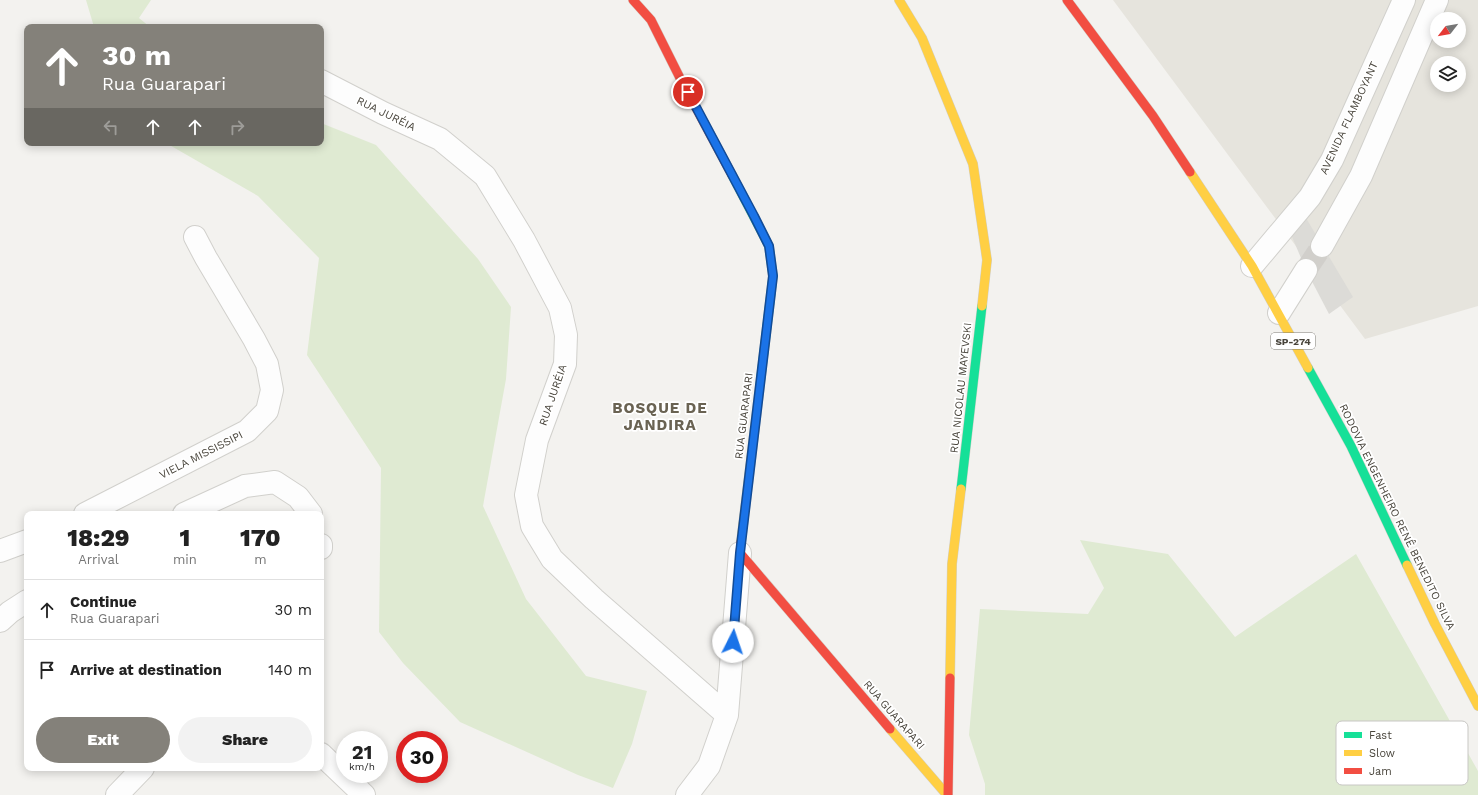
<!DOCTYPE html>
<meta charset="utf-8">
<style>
:root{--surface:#fff;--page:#f2f2f2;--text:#222;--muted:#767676;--line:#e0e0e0;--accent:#84817a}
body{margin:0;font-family:"Work Sans",sans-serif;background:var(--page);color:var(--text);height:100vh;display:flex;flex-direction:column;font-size:15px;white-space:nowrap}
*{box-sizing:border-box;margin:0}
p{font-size:13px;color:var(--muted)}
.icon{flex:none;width:22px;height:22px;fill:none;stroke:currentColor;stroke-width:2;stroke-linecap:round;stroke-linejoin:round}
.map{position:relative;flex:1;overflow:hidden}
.drawer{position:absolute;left:24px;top:511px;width:300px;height:260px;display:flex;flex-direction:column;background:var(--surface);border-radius:8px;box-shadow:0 2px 10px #0003}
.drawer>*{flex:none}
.hud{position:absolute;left:24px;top:24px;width:300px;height:122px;border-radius:8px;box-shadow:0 2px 10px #0003;background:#84817a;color:#fff;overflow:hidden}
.needle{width:26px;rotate:239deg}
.fabs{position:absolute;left:1430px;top:12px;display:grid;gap:8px}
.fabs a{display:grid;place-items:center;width:36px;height:36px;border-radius:50%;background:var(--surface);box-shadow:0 2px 10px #0003;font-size:20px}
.speed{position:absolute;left:336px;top:731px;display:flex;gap:8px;font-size:20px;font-weight:700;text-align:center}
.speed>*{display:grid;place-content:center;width:52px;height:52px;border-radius:50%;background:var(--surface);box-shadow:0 2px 10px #0003;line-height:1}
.speed small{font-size:10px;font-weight:400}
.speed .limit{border:6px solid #d22;background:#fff;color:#111}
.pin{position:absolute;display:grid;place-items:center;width:34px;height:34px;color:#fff;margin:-17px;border:2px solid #fff;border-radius:50%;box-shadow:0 1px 4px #0007}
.me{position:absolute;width:44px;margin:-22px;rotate:4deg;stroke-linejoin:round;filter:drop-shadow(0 0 3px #0008)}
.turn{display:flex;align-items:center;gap:14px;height:84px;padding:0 12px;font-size:18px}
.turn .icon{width:52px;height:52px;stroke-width:2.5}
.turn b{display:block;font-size:28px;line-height:34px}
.lanes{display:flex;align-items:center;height:38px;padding:0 12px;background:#0003;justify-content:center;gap:20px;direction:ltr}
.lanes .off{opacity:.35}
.eta{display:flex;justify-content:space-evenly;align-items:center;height:68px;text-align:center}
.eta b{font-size:24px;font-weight:800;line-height:28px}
.button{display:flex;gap:8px;margin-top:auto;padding:8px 12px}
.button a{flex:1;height:46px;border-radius:24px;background:var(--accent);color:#fff;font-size:16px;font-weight:800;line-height:46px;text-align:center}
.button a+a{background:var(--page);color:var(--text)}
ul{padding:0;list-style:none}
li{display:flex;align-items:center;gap:12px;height:60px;padding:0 12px;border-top:1px solid var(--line)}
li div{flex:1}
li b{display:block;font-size:15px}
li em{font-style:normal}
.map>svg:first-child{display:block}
.residential{fill:#e6e4dd;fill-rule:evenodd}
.green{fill:#dfead2}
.building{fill:#dcdbd7}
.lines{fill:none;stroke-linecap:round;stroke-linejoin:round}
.street-tunnel{stroke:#d1cfcb;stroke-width:22;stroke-dasharray:22 11;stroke-linecap:butt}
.street-casing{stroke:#d1d0cc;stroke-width:24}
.fast-casing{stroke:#d1cfc7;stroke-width:10}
.slow-casing{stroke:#d1cfc7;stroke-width:10}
.jam-casing{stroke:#d1cfc7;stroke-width:10}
.street{stroke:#fdfdfd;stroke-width:22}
.fast{stroke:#16e098;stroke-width:9}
.slow{stroke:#ffcf43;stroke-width:9}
.jam{stroke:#f24e42;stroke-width:9}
.route-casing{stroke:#114b97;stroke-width:10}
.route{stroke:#1a73e8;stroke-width:7}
.labels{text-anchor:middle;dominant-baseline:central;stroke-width:3.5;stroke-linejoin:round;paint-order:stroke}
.shield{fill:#fff;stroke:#7f7c76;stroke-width:1}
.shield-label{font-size:10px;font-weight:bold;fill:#48443b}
.street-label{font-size:11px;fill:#48443b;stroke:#fff}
.district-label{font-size:15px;font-weight:bold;letter-spacing:1px;fill:#6a6353;stroke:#fff}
.key{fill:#fff;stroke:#c8c7c4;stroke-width:1}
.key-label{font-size:11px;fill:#48443b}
</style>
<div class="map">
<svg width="1478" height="795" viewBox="0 0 1478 795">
<rect width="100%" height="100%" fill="#f3f2ef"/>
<path class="residential" d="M1113 0H1478V306L1365 339ZM1437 19H1459V41H1437ZM1437 63H1459V85H1437Z"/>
<path class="green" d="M86 0H151L139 18 150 27H94Z
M321 123 376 145 478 259 511 307 506 379 483 506 526 599 586 676 647 691 632 744 613 788 578 775 460 722 403 663 379 632 381 468 307 355 319 258 258 196 166 143H321Z
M1080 540 1168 554 1235 637 1356 554 1478 771V795H985V784L969 735 980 609 1088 614 1104 588Z"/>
<path class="building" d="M1303 213 1353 297 1329 314 1306 270 1288 227Z"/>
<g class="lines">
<path class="street-tunnel" d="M1306 270 1322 246"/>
<defs>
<path id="street" d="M321 81 383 113 440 139 485 176 524 240 560 308 566 335 565 364 537 440 526 495 532 526 552 559 594 599 727 715
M1322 246 1361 176 1437 0
M1252 266 1310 197 1332 160 1404 0
M1279 313 1306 270
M85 514 247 431 267 411 272 390 267 364 254 339 206 258 195 237
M184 514 245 486 275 482 298 497 311 514
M321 545V548
M0 551 27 541
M0 621 10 612 27 601
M321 754 364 795
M117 795 143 768
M687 795 709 766 727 715 740 553"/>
<path id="fast" d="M732 175 769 246 773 276 760 385
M1308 368 1351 446 1407 565
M961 489 982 306"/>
<path id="slow" d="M899 0 922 38 973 164 987 260 982 306
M1190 172 1252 266 1308 368
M741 542 760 385
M1407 565 1435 624 1478 706
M950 678 952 564 961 489
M890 729 947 795"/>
<path id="jam" d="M633 0 651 20 680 78 732 175
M1067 0 1153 116 1190 172
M741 542 740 553 890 729
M948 795 950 678"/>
</defs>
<use href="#street" class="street-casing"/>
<use href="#fast" class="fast-casing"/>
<use href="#slow" class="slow-casing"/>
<use href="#jam" class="jam-casing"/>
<use href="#street" class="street"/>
<use href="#fast" class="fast"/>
<use href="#slow" class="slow"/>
<use href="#jam" class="jam"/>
</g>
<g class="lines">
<defs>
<path id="route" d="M688 92 754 216 769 246 773 276 740 553 733 642"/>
</defs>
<use href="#route" class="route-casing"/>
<use href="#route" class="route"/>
</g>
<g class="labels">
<rect class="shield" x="1271" y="333" width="44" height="16" rx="3"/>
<g class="shield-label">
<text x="1293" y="341">SP-274</text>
</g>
<g class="street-label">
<text transform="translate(386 114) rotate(26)">RUA JURÉIA</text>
<text transform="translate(1349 118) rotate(-65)">AVENIDA FLAMBOYANT</text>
<text transform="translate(961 388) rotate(-84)">RUA NICOLAU MAYEVSKI</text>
<text transform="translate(553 395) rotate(-71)">RUA JURÉIA</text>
<text transform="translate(744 416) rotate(-83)">RUA GUARAPARI</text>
<text transform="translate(201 455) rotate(-27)">VIELA MISSISSIPI</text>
<text transform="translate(1397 517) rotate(64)">RODOVIA ENGENHEIRO RENÊ BENEDITO SILVA</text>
<text transform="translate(894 715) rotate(49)">RUA GUARAPARI</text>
</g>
<g class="district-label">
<text x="660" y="408">BOSQUE DE<tspan x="660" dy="17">JANDIRA</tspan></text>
</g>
</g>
<rect x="1336" y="721" width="132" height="64" rx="6" class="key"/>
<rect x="1344" y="732" width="18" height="6" fill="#16e098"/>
<rect x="1344" y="750" width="18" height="6" fill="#ffcf43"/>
<rect x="1344" y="768" width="18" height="6" fill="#f24e42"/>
<g class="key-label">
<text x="1369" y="739">Fast</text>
<text x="1369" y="757">Slow</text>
<text x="1369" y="775">Jam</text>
</g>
</svg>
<div class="fabs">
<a><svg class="needle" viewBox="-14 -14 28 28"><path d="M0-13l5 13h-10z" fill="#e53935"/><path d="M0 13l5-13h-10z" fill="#767676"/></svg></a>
<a><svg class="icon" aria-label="layers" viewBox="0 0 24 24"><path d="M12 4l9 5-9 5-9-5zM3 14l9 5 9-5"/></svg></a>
</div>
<div class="speed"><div>21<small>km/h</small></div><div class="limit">30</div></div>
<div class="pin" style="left:688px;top:92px;background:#d93025"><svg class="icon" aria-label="arrive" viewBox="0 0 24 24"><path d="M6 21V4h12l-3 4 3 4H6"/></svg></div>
<svg class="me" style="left:733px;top:642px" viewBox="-20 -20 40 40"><circle r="19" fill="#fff"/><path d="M0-13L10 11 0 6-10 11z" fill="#1a73e8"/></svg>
<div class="hud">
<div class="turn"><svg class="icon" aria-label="ahead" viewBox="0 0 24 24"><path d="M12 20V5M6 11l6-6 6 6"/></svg><div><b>30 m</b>Rua Guarapari</div></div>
<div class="lanes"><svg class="icon off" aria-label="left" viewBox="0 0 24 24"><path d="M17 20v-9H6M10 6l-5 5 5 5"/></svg><svg class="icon" aria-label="ahead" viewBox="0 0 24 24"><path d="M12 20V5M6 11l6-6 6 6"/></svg><svg class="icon" aria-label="ahead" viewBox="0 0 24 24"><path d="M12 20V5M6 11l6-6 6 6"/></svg><svg class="icon off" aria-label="right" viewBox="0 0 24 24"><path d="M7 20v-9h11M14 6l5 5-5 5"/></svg></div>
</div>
<section class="drawer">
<div class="eta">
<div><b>18:29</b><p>Arrival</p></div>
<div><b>1</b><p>min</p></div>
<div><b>170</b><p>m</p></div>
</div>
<ul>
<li><svg class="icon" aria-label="ahead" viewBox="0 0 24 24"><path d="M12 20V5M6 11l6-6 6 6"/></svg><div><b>Continue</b><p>Rua Guarapari</p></div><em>30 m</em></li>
<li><svg class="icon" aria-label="arrive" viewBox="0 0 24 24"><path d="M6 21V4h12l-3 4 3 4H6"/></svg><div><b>Arrive at destination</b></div><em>140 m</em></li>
</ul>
<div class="button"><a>Exit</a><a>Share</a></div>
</section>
</div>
